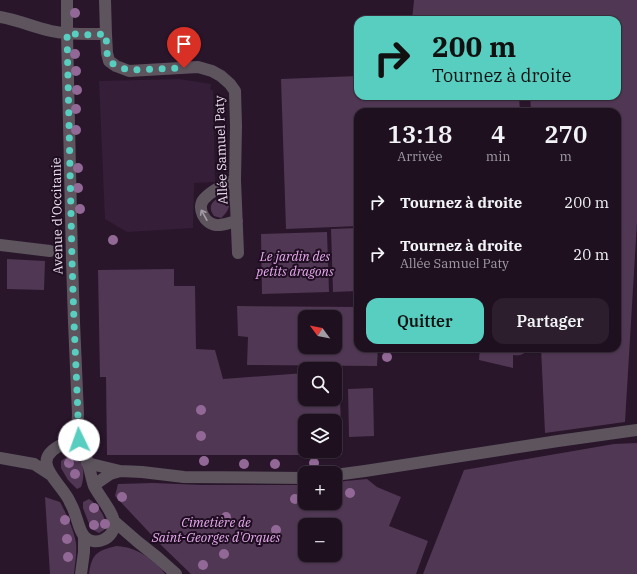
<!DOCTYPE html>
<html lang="fr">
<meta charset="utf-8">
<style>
:root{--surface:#1f1020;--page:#2c1e2d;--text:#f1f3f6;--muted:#a19da5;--line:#3c303e;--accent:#58cec0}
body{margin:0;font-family:"IBM Plex Serif",serif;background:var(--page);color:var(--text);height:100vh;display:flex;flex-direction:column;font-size:15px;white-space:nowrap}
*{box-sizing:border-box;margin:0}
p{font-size:13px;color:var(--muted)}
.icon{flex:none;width:22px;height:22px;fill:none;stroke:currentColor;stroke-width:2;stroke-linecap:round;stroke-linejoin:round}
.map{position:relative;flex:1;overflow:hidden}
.panel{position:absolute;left:354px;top:108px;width:267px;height:244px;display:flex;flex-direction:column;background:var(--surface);border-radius:12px;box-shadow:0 1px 3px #0004,0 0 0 1px var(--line)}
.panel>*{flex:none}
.top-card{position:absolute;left:354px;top:16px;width:267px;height:84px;border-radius:12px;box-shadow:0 1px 3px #0004,0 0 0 1px var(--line);background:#58cec0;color:#111;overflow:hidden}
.needle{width:26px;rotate:302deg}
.tools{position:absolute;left:298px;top:310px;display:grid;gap:8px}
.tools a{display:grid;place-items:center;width:44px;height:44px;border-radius:8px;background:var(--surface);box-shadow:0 1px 3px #0004,0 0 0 1px var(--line);font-size:20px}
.pin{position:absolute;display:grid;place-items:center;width:34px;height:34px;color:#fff;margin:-41px -17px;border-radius:50% 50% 50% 0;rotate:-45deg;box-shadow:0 0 4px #0007}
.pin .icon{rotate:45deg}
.me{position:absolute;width:44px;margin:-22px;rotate:357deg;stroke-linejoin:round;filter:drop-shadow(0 0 3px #0008)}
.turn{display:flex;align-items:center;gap:14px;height:84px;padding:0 12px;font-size:18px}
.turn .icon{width:52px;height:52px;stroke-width:2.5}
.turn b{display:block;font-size:28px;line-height:34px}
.eta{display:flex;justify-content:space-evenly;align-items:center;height:68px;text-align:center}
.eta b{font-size:24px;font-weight:600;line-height:28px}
.cta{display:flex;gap:8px;margin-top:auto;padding:8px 12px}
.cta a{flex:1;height:46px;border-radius:12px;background:var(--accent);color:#111;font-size:16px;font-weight:600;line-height:46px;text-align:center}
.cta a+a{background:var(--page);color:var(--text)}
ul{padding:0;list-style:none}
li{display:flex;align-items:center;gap:12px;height:52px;padding:0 12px}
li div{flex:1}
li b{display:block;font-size:15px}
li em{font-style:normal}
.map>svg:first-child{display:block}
.built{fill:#351e38}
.green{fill:#503753;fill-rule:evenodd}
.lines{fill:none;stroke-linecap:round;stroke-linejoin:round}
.minor{stroke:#5d545e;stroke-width:12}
.tree{fill:#926996}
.oneway{stroke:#a49aa6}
.route{stroke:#58cec0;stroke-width:7;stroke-dasharray:0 12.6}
.labels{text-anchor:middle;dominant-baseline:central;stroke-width:4;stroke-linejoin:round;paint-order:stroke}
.street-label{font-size:13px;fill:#ece0ee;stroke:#1f0d21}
.park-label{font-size:13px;font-style:italic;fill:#e7adee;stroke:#1f0d21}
</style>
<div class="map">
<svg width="637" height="574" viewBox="0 0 637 574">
<rect width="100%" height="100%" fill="#29162b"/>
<path class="built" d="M179 79 211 84 210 89 213 91 215 182 194 183 193 228 127 232 105 219 99 81Z"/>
<path class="green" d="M414 0H637V222L625 422 545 433 541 348H617V112H531L530 96H617V20H412Z
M358 76V96H519L520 112H358V226L286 229 281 79Z
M226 195 231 197C229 207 229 211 221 218L214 216C213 214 211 212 211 210 209 201 220 197 226 195Z
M358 228V291L333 292 331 229Z
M327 232 329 292 262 294 261 234Z
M7 259 45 261 44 290 7 289Z
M174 269V286H195L196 349 215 350 223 379 305 373V399H335V370H339L342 455H107L106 377H100L98 270ZM305 421H335V451H305Z
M237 306 358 307V348H378L377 366 247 365 248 337 238 336ZM305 317H335V347H305Z
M480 348H528C525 355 519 356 513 355V368L479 360Z
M373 388 374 436 349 437 348 389Z
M637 443V574H423L464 470 614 444Z
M76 455C77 457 80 458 81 460 84 466 84 481 81 487L77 489 68 480 61 468V461L68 456Z
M367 479 377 487 401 497 389 526 428 541 416 574H191L162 546 115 496 118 484 153 483 202 485H305V503H335V482ZM305 525H335V555H305Z
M45 497 60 502C66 513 74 530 76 543 77 553 75 564 74 574H50Z
M89 499C98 505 104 514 107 526L104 530 99 533 91 529 83 508V502Z
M116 546C120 546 125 547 129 548 142 552 157 562 165 574H89C92 553 97 551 116 546Z"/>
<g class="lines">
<path class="minor" d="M67 0V33L72 260 74 322 78 414 77 432 81 448
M0 17C18 20 33 27 51 31 69 35 88 34 106 34L105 0
M106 34 107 53 109 61 116 66 129 71 198 67 212 71 221 76 230 84 235 91 236 126 235 180 238 253
M235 180C224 185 212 190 204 199 196 208 205 224 216 225 222 226 231 222 237 221
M0 245 50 251
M65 443C71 443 77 444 81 449 89 458 90 475 94 486 99 496 114 513 114 523 115 538 95 548 84 536 79 530 78 521 75 514 74 509 71 505 69 500 57 478 27 460 65 443Z
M0 458 34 464 51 475
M87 463 120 471 142 472 184 477 305 478
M335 475 365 471 558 441 637 430
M94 485 110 474 120 471
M115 522 138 542 157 557 176 574
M81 574 84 552V536"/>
</g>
<g class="tree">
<circle cx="75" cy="13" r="5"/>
<circle cx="75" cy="54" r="5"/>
<circle cx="76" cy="71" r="5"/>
<circle cx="77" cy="90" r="5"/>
<circle cx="76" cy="109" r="5"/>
<circle cx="76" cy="130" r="5"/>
<circle cx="78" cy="168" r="5"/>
<circle cx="78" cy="188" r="5"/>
<circle cx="80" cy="209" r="5"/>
<circle cx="113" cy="240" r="5"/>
<circle cx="387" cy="357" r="5"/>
<circle cx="201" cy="410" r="5"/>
<circle cx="201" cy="436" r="5"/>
<circle cx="204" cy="461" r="5"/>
<circle cx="69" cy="463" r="5"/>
<circle cx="314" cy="463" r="5"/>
<circle cx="244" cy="464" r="5"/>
<circle cx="275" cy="464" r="5"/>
<circle cx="75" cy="474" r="5"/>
<circle cx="350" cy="493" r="5"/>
<circle cx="122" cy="497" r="5"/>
<circle cx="295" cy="499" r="5"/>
<circle cx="94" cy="508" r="5"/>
<circle cx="226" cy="517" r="5"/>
<circle cx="65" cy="520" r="5"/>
<circle cx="105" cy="524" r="5"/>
<circle cx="94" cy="525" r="5"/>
<circle cx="276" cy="530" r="5"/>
<circle cx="67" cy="539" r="5"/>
<circle cx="224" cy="554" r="5"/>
<circle cx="68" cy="557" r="5"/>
<circle cx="203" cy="565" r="5"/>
</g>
<defs><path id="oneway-shaft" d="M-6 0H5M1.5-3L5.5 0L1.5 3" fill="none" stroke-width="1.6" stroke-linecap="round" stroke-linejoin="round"/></defs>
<use class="oneway" href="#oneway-shaft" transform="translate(204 215) rotate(-119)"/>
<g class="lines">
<path class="route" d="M79 440 77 432 78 414 74 322 72 260 67 33 85 35 106 34 107 53 109 61 116 66 129 70 184 68"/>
</g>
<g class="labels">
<g class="street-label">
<text transform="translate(221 150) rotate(-92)">Allée Samuel Paty</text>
<text transform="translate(57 216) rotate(-91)">Avenue d'Occitanie</text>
</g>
<g class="park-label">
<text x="295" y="256">Le jardin des<tspan x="295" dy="15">petits dragons</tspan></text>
<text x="216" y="522">Cimetière de<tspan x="216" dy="15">Saint-Georges d'Orques</tspan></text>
</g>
</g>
</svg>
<div class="tools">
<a><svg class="needle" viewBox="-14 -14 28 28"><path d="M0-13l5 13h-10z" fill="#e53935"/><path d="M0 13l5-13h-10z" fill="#a19da5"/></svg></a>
<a><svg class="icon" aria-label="search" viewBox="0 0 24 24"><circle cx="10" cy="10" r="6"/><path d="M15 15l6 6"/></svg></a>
<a><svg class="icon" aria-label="layers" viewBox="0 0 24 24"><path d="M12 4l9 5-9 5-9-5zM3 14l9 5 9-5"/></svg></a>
<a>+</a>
<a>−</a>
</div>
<div class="pin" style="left:184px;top:68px;background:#d93025"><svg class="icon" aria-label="arrive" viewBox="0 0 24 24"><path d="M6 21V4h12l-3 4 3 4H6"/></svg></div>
<svg class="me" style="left:79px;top:440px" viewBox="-20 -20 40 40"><circle r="19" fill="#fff"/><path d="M0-13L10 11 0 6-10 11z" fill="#58cec0"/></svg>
<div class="top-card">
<div class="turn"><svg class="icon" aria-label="right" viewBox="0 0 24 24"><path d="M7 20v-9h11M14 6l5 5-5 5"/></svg><div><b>200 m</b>Tournez à droite</div></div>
</div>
<section class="panel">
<div class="eta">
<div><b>13:18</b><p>Arrivée</p></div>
<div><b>4</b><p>min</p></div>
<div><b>270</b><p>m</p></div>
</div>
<ul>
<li><svg class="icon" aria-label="right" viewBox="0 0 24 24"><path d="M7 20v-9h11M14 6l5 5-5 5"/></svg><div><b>Tournez à droite</b></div><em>200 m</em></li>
<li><svg class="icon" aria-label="right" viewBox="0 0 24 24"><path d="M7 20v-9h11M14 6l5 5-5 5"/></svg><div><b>Tournez à droite</b><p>Allée Samuel Paty</p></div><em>20 m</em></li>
</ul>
<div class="cta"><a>Quitter</a><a>Partager</a></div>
</section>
</div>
